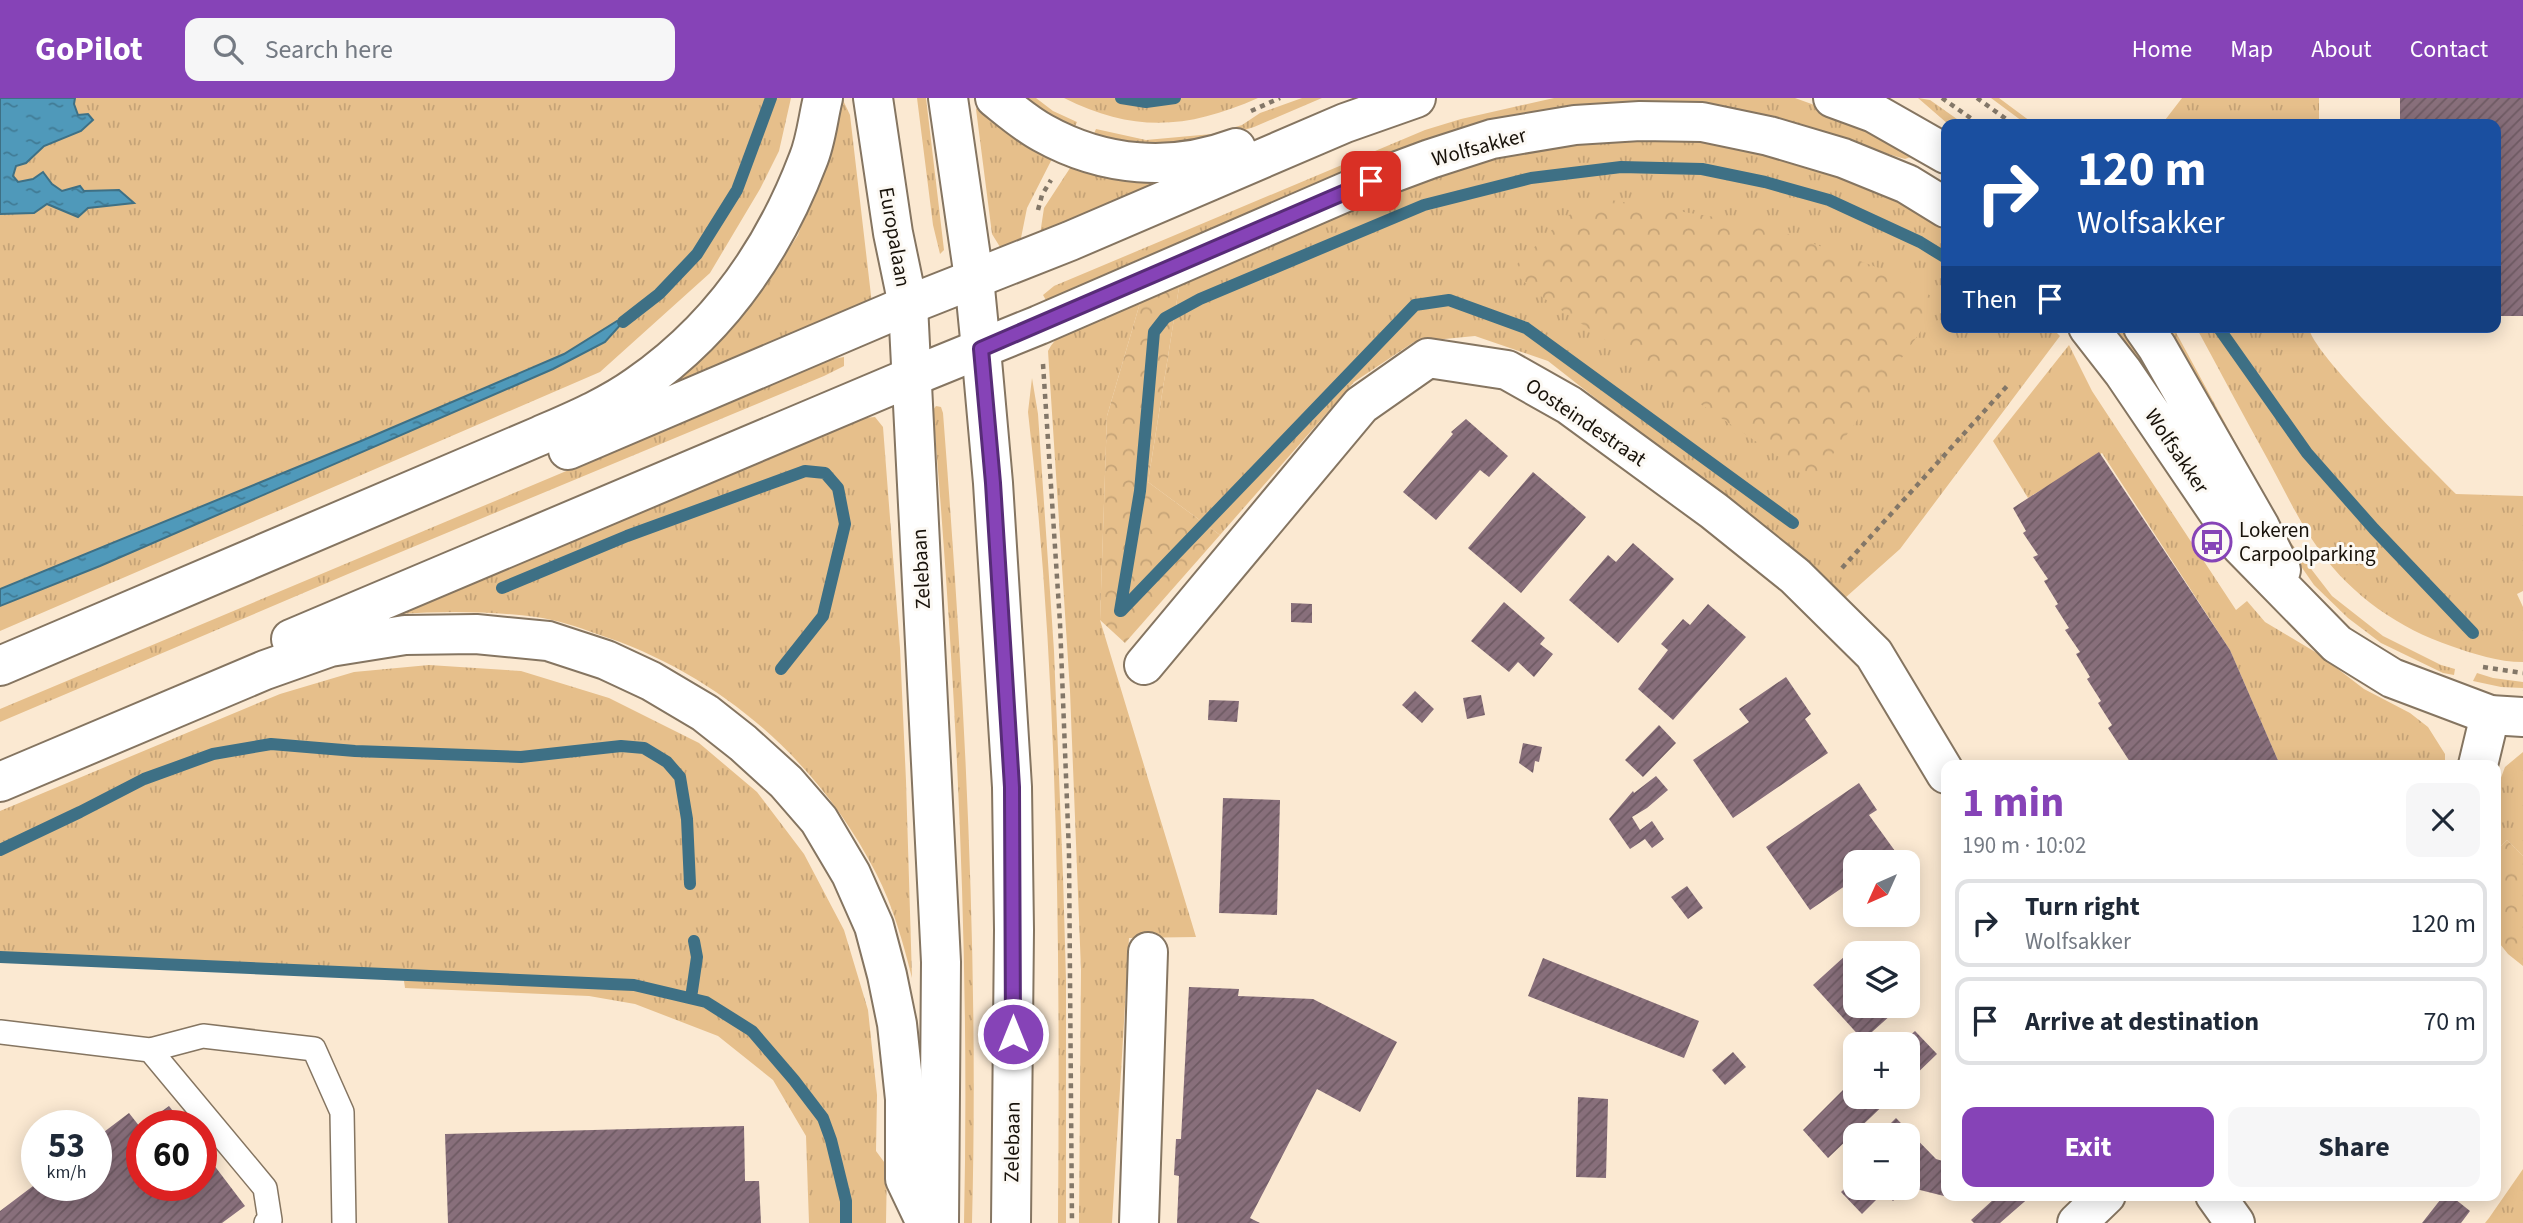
<!DOCTYPE html>
<meta charset="utf-8">
<style>
:root{--surface:#fff;--page:#f6f6f7;--text:#1f2937;--muted:#747a83;--line:#e0e1e3;--accent:#8643b7}
body{margin:0;font-family:"Source Sans 3",sans-serif;background:var(--page);color:var(--text);height:100vh;display:flex;flex-direction:column;font-size:26px;white-space:nowrap}
*{box-sizing:border-box;margin:0}
p{font-size:23px;color:var(--muted)}
.icon{flex:none;width:38px;height:38px;fill:none;stroke:currentColor;stroke-width:2;stroke-linecap:round;stroke-linejoin:round}
.map{position:relative;flex:1;overflow:hidden}
.sheet{position:absolute;left:1941px;top:662px;width:560px;height:441px;display:flex;flex-direction:column;background:var(--surface);border-radius:14px;box-shadow:0 4px 18px #0003}
.sheet>*{flex:none}
.banner{position:absolute;left:1941px;top:21px;width:560px;height:214px;border-radius:14px;box-shadow:0 4px 18px #0003;background:#1a4fa0;color:#fff;overflow:hidden}
.needle{width:46px;rotate:225deg}
.buttons{position:absolute;left:1843px;top:752px;display:grid;gap:14px}
.buttons a{display:grid;place-items:center;width:77px;height:77px;border-radius:14px;background:var(--surface);box-shadow:0 4px 18px #0003;font-size:35px}
.speed{position:absolute;left:21px;top:1012px;display:flex;gap:14px;font-size:35px;font-weight:700;text-align:center}
.speed>*{display:grid;place-content:center;width:91px;height:91px;border-radius:50%;background:var(--surface);box-shadow:0 4px 18px #0003;line-height:1}
.speed small{font-size:18px;font-weight:400}
.speed .limit{border:10px solid #d22;background:#fff;color:#111}
.pin{position:absolute;display:grid;place-items:center;width:60px;height:60px;color:#fff;margin:-30px;border-radius:14px;box-shadow:0 4px 10px #0006}
.me{position:absolute;width:77px;margin:-38px;rotate:0deg;stroke-linejoin:round;filter:drop-shadow(0 0 5px #0008)}
.turn{display:flex;align-items:center;gap:24px;height:147px;padding:0 21px;font-size:32px}
.turn .icon{width:91px;height:91px;stroke-width:2.5}
.turn b{display:block;font-size:49px;line-height:60px}
.then{display:flex;align-items:center;height:66px;padding:0 21px;background:#0003;gap:14px;font-size:26px}
.round{display:grid;place-items:center;flex:none;width:74px;height:74px;border-radius:14px;background:var(--page)}
.overview{display:flex;align-items:center;justify-content:space-between;height:119px;padding:0 21px}
h1{font-size:42px;font-weight:700;line-height:52px;color:var(--accent)}
.action{display:flex;gap:14px;margin-top:auto;padding:14px 21px}
.action a{flex:1;height:80px;border-radius:14px;background:var(--accent);color:#fff;font-size:28px;font-weight:700;line-height:80px;text-align:center}
.action a+a{background:var(--page);color:var(--text)}
ul{padding:0;list-style:none}
li{display:flex;align-items:center;gap:21px;height:88px;margin:0 14px 10px;padding:0 7px;border:4px solid var(--line);border-radius:14px}
li div{flex:1}
li b{display:block;font-size:26px}
li em{font-style:normal}
header{display:flex;align-items:center;gap:42px;box-sizing:border-box;height:98px;padding:0 35px;background:var(--accent);color:#fff}
header strong{font-size:33px}
nav{display:flex;gap:38px;margin-inline-start:auto;font-size:24px}
.search{width:490px;height:63px;background:var(--page);display:flex;align-items:center;gap:18px;box-sizing:border-box;padding:0 24px;border-radius:14px;color:var(--muted);font-size:26px}
.map>svg:first-child{display:block}
.grass{fill:url(#grass-tufts)}
.forest{fill:url(#forest-crowns)}
.water{fill:url(#water-ripples);stroke:#3e7085;stroke-width:2}
.lines{fill:none;stroke-linecap:round;stroke-linejoin:round}
.stream{stroke:#3e7085;stroke-width:12}
.building{fill:url(#building-hatch)}
.lane-casing{stroke:#857561;stroke-width:26}
.street-casing{stroke:#857561;stroke-width:42}
.secondary-casing{stroke:#857561;stroke-width:42}
.primary-casing{stroke:#857561;stroke-width:42}
.highway-casing{stroke:#857561;stroke-width:42}
.path{stroke:#837768;stroke-width:4.5;stroke-dasharray:5 5;stroke-linecap:butt}
.lane{stroke:#fff;stroke-width:23}
.street{stroke:#fff;stroke-width:38}
.secondary{stroke:#fff;stroke-width:38}
.primary{stroke:#fff;stroke-width:38}
.highway{stroke:#fff;stroke-width:38}
.route-casing{stroke:#572c77;stroke-width:18}
.route{stroke:#8643b7;stroke-width:12}
.labels{text-anchor:middle;dominant-baseline:central;stroke-width:6;stroke-linejoin:round;paint-order:stroke}
.street-label{font-size:21px;fill:#18120a;stroke:#fcf9f4}
.poi-label{font-size:21px;fill:#18120a;stroke:#fcf9f4;text-anchor:start}
</style>
<header>
<strong>GoPilot</strong>
<div class="search"><svg class="icon" aria-label="search" viewBox="0 0 24 24"><circle cx="10" cy="10" r="6"/><path d="M15 15l6 6"/></svg>Search here</div>
<nav><a>Home</a><a>Map</a><a>About</a><a>Contact</a></nav>
</header>
<div class="map">
<svg width="2523" height="1125" viewBox="0 0 2523 1125">
<defs>
<pattern id="grass-tufts" width="24" height="20" patternUnits="userSpaceOnUse" patternTransform="scale(1.75)"><rect width="24" height="20" fill="#e6bf8b"/><path d="M3 7l-1-3M5 7V3M7 7l1-3M15 17l-1-3M17 17v-4M19 17l1-3" fill="none" stroke="#c5a377"/></pattern>
<pattern id="forest-crowns" width="20" height="18" patternUnits="userSpaceOnUse" patternTransform="scale(1.75)"><rect width="20" height="18" fill="#e6bf8b"/><path d="M2 6a3 3 0 1 1 6 0M12 15a3 3 0 1 1 6 0" fill="none" stroke="#c5a377"/></pattern>
<pattern id="water-ripples" width="26" height="14" patternUnits="userSpaceOnUse" patternTransform="scale(1.75)"><rect width="26" height="14" fill="#4f99ba"/><path d="M2 4q2-2 4 0t4 0M15 11q2-2 4 0t4 0" fill="none" stroke="#417b95"/></pattern>
<pattern id="building-hatch" width="6" height="6" patternUnits="userSpaceOnUse" patternTransform="scale(1.75)"><rect width="6" height="6" fill="#886f7b"/><path d="M-1 1l2-2M0 6l6-6M5 7l2-2" fill="none" stroke="#6e5a63"/></pattern>
</defs>
<rect width="100%" height="100%" fill="#fbe9d2"/>
<path class="grass" d="M0 0H791L779 53 760 91 710 175 600 274 0 533Z
M842 0 850 17 872 206 746 260 672 286 719 244 754 204 798 137 827 57Z
M917 0H926L944 152 940 156 933 127Z
M1023 0H1036L1053 13 1077 24 1074 31 1046 17Z
M1064 0H1258C1188 31 1134 35 1064 0Z
M1302 0H1322L1254 29 1216 41 1148 50 1093 38 1096 31 1146 42 1212 36 1242 27 1260 15Z
M1554 0H1795L1856 22 1912 52 1911 59 1905 61 1771 22 1635 7 1047 204 1043 197 1054 188 1425 32 1461 21Z
M1918 0 1930 2 1964 26H1948Z
M1991 0H1999L2034 26H2026Z
M2182 0H2319V26H2162Z
M979 8 1053 59 1027 110 1020 145 1012 153 1000 149 992 136 976 11Z
M1585 40 1713 43 1766 52 1883 95 1946 128V229H2051L2060 238 1900 451 1845 500 1839 492 1802 462 1548 263 1475 238 1414 244 1354 284 1220 437 1148 384 1180 183 1324 120 1507 50Z
M1072 67 1164 83 1039 143 1044 110Z
M1142 198 1107 318 1100 522 1196 839 1129 840 1112 1125H1079L1081 872 1070 593 1048 253C1062 224 1114 209 1142 198Z
M2110 229H2126L2194 348Z
M2161 229H2173L2288 441 2332 498 2383 538 2441 567 2455 571 2454 577 2443 575 2381 545 2348 520 2314 487 2282 441Z
M2196 229H2309C2308 252 2433 372 2456 396L2523 398V493L2517 496 2523 509V564C2498 564 2474 556 2451 548 2400 531 2351 497 2320 453 2299 424 2284 391 2267 360 2243 317 2220 273 2196 229Z
M2069 247 2092 293 2236 512 2247 503 2265 524 2317 555 2364 591 2410 615 2428 629 2445 656V667H2280L2230 552 2102 355 2028 400 1993 343Z
M844 259V268L824 278 348 476 0 624V611L833 261Z
M1032 280 1038 316 1054 553 1063 778 1066 882V1125H1058C1060 855 1059 583 1028 314Z
M936 308 941 309 943 315C964 585 979 855 972 1125H964C970 854 956 582 933 312Z
M875 319 883 329 900 550 906 683 912 880C903 844 893 808 876 775 818 662 718 575 597 536 578 529 557 522 536 519 490 513 444 513 398 516L864 320Z
M429 567 521 573 609 600 699 645 757 694 804 756 844 832 868 912 877 997 876 1053 887 1068 886 1125H809L806 1038 773 982 718 938 635 906 589 898 405 890 403 876 0 859V713L280 596 354 574Z
M2477 575 2493 580 2523 584V590L2501 589 2473 583Z
M2523 654V758L2507 742 2496 753V693L2505 669Z
M2523 1071V1125H2485L2489 1120Z"/>
<path class="forest" d="M1611 102 1763 127 1903 179 1941 205 1818 377 1810 380 1539 197 1511 172 1566 118Z
M1180 183 1148 384 1220 437 1125 545 1100 522 1107 318 1142 198Z
M2507 742 2523 758V868L2508 856 2496 841V753Z"/>
<path class="water" d="M0 0H75L74 6 78 17 88 16 93 22 81 33 44 48 26 65 16 68 13 78 18 84 33 81 43 74 52 86 62 93 80 88 84 93 119 92 134 105 88 110 78 119 47 106 34 115 0 116Z
M617 223 623 224 605 244 553 271 100 468 0 508V491L361 343 564 256Z"/>
<g class="lines">
<path class="stream" d="M1121 0 1146 4 1175 0
M623 224 659 196 697 156 737 92 771 0
M2218 229 2307 355 2374 431 2473 535
M502 490 627 438 805 373 825 375 838 390 845 426 823 518 781 571
M1120 513 1140 393 1154 234 1165 220 1200 201 1424 107 1531 80 1621 69 1702 71 1765 84 1829 102 1920 144 1946 160
M1121 513 1415 207 1449 202 1526 230 1793 425
M0 752 80 714 144 681 213 656 271 646 355 653 521 659 621 648 644 650 667 664 680 679 687 721 690 786
M0 859 634 887 706 904 752 933 794 982 823 1020 831 1042 846 1103V1125
M691 900 697 859 694 843"/>
</g>
<path class="building" d="M2400 0H2523V218H2496V26H2400Z
M1466 321 1508 358 1489 379 1480 372 1436 422 1403 394 1453 336 1451 334Z
M2099 354 2230 552 2280 667H2132L2108 630 2112 627 2098 605 2101 603 2087 581 2090 579 2076 556 2080 554 2065 532 2069 530 2055 508 2058 506 2044 483 2048 481 2033 459 2038 457 2023 435 2026 433 2013 410Z
M1533 374 1586 419 1521 495 1468 450Z
M1633 445 1674 481 1618 545 1569 502 1608 457 1616 464Z
M1504 504 1545 540 1540 546 1553 556 1534 579 1518 564 1509 574 1471 543Z
M1291 505 1312 506V525L1291 524Z
M1708 506 1746 539 1673 622 1638 591 1668 552 1661 546 1683 521 1690 527Z
M1786 579 1811 616 1805 621 1828 655 1733 720 1693 662 1749 624 1739 611Z
M1415 593 1434 611 1422 625 1402 607Z
M1481 597 1485 617 1467 621 1463 600Z
M1209 602 1239 603 1237 624 1208 622Z
M1659 627 1676 645 1643 679 1625 662Z
M1523 645 1542 649 1539 664 1535 663 1533 675 1519 665Z
M1656 678 1668 692 1647 710 1632 719 1640 732 1652 723 1664 741 1652 750 1645 741 1630 751 1609 721 1633 693 1634 695Z
M1859 685 1877 712 1869 717 1895 753 1878 765H1855V781L1810 812 1766 749Z
M1223 700 1280 702 1277 817 1219 815Z
M1687 788 1703 810 1688 821 1671 799Z
M1856 848 1863 856H1855V908H1901L1863 942 1813 887Z
M1543 860 1699 923 1684 960 1528 898Z
M1189 889 1239 891 1238 898 1313 901 1397 944 1360 1014 1317 991 1250 1120 1260 1125H1177L1179 1078 1174 1077 1176 1041H1181Z
M1915 933 1937 956 1908 984V947H1899Z
M1733 954 1746 969 1725 987 1712 972Z
M1855 980V999H1892L1828 1060 1803 1032Z
M1578 999 1608 1001 1606 1080 1576 1079Z
M169 1008 184 1027H143Z
M129 1015 140 1029 142 1028V1087H201V1050L245 1108 222 1125H0V1113L37 1085 96 1087V1040Z
M1896 1020 1936 1061 1946 1064 1944 1098 1908 1089V1038H1878Z
M744 1028 745 1083H759L761 1125H448L445 1036Z
M1855 1081V1090H1906L1893 1103 1884 1094 1862 1116 1841 1094Z
M1991 1097H2032L2000 1125H1974L1971 1122 1994 1101Z
M2444 1097H2450L2470 1113 2461 1125H2422Z"/>
<g class="lines">
<defs>
<path id="lane" d="M0 934 150 952 265 1090 270 1122 266 1125
M150 952 203 938 314 951 342 1014 344 1125"/>
<path id="street" d="M1144 567 1361 307 1428 260 1507 272 1569 307 1714 413 1795 478 1874 556 1946 676
M2478 667 2490 617
M2215 1097 2235 1125
M1139 1125 1148 854
M2077 1125 2106 1097"/>
<path id="secondary" d="M995 0C1010 12 1026 26 1043 35 1104 69 1172 74 1236 50
M1833 0 1874 15 1946 56
M908 207 1070 143 1345 25 1416 0
M2088 229 2123 274 2241 448 2337 546 2392 580 2490 617 2523 619
M2143 229 2157 249 2260 429 2281 472
M911 279 1039 227 1371 83 1430 61 1492 41 1575 27 1640 23 1702 24 1769 38 1843 60 1907 86 1946 110"/>
<path id="primary" d="M873 0 893 135 908 207 941 864 939 1125
M948 0 974 180 981 251 993 385 1012 689 1014 832 1011 1125"/>
<path id="highway" d="M568 352 908 207
M291 541 911 279
M0 568 537 339C571 324 606 310 637 288 718 232 773 154 808 62 816 43 818 20 823 0
M0 684 265 572 330 549 405 537 476 536 548 543 606 562 651 583 705 615 743 645 786 684 819 722 851 776 874 828 887 877 897 926 905 1001V1081L926 1125"/>
</defs>
<use href="#lane" class="lane-casing"/>
<use href="#street" class="street-casing"/>
<use href="#secondary" class="secondary-casing"/>
<use href="#primary" class="primary-casing"/>
<use href="#highway" class="highway-casing"/>
<path class="path" d="M1942 0 1979 26
M1977 0 2013 26
M1251 13 1280 0
M1038 112 1042 97 1051 82
M1043 266 1060 525 1069 755 1072 1125
M1842 470 2008 287
M2483 569 2523 575"/>
<use href="#lane" class="lane"/>
<use href="#street" class="street"/>
<use href="#secondary" class="secondary"/>
<use href="#primary" class="primary"/>
<use href="#highway" class="highway"/>
</g>
<g class="lines">
<defs>
<path id="route" d="M1013 936 1012 689 993 385 981 251 1371 83"/>
</defs>
<use href="#route" class="route-casing"/>
<use href="#route" class="route"/>
</g>
<defs>
<symbol id="bus-ring" viewBox="-11 -11 22 22"><circle r="9.5" fill="#fcf9f4" stroke="#8643b7" stroke-width="1.5"/><path d="M-5-6H5V4H4V6H2V4H-2V6H-4V4H-5ZM-3.5-4V0h7V-4ZM-3.5 1.2v1.5H-2V1.2ZM2 1.2v1.5H3.5V1.2Z" fill="#8643b7"/></symbol>
</defs>
<g fill-rule="evenodd">
<use href="#bus-ring" x="2190" y="422" width="44" height="44"/>
</g>
<g class="labels">
<g class="street-label">
<text transform="translate(1479 49) rotate(-15)">Wolfsakker</text>
<text transform="translate(895 139) rotate(80)">Europalaan</text>
<text transform="translate(1586 324) rotate(34)">Oosteindestraat</text>
<text transform="translate(2177 353) rotate(56)">Wolfsakker</text>
<text transform="translate(921 471) rotate(-93)">Zelebaan</text>
<text transform="translate(1012 1044) rotate(-89)">Zelebaan</text>
</g>
<g class="poi-label">
<text x="2239" y="432">Lokeren<tspan x="2239" dy="24">Carpoolparking</tspan></text>
</g>
</g>
</svg>
<div class="buttons">
<a><svg class="needle" viewBox="-14 -14 28 28"><path d="M0-13l5 13h-10z" fill="#e53935"/><path d="M0 13l5-13h-10z" fill="#747a83"/></svg></a>
<a><svg class="icon" aria-label="layers" viewBox="0 0 24 24"><path d="M12 4l9 5-9 5-9-5zM3 14l9 5 9-5"/></svg></a>
<a>+</a>
<a>−</a>
</div>
<div class="speed"><div>53<small>km/h</small></div><div class="limit">60</div></div>
<div class="pin" style="left:1371px;top:83px;background:#d93025"><svg class="icon" aria-label="arrive" viewBox="0 0 24 24"><path d="M6 21V4h12l-3 4 3 4H6"/></svg></div>
<svg class="me" style="left:1013px;top:936px" viewBox="-20 -20 40 40"><circle r="17" fill="#8643b7" stroke="#fff" stroke-width="3"/><path d="M0-11L8 9 0 5-8 9z" fill="#fff"/></svg>
<div class="banner">
<div class="turn"><svg class="icon" aria-label="right" viewBox="0 0 24 24"><path d="M7 20v-9h11M14 6l5 5-5 5"/></svg><div><b>120 m</b>Wolfsakker</div></div>
<div class="then">Then<svg class="icon" aria-label="arrive" viewBox="0 0 24 24"><path d="M6 21V4h12l-3 4 3 4H6"/></svg></div>
</div>
<section class="sheet">
<div class="overview"><div><h1>1 min</h1><p>190 m · 10:02</p></div><a class="round"><svg class="icon" aria-label="close" viewBox="0 0 24 24"><path d="M6 6l12 12M18 6L6 18"/></svg></a></div>
<ul>
<li><svg class="icon" aria-label="right" viewBox="0 0 24 24"><path d="M7 20v-9h11M14 6l5 5-5 5"/></svg><div><b>Turn right</b><p>Wolfsakker</p></div><em>120 m</em></li>
<li><svg class="icon" aria-label="arrive" viewBox="0 0 24 24"><path d="M6 21V4h12l-3 4 3 4H6"/></svg><div><b>Arrive at destination</b></div><em>70 m</em></li>
</ul>
<div class="action"><a>Exit</a><a>Share</a></div>
</section>
</div>
